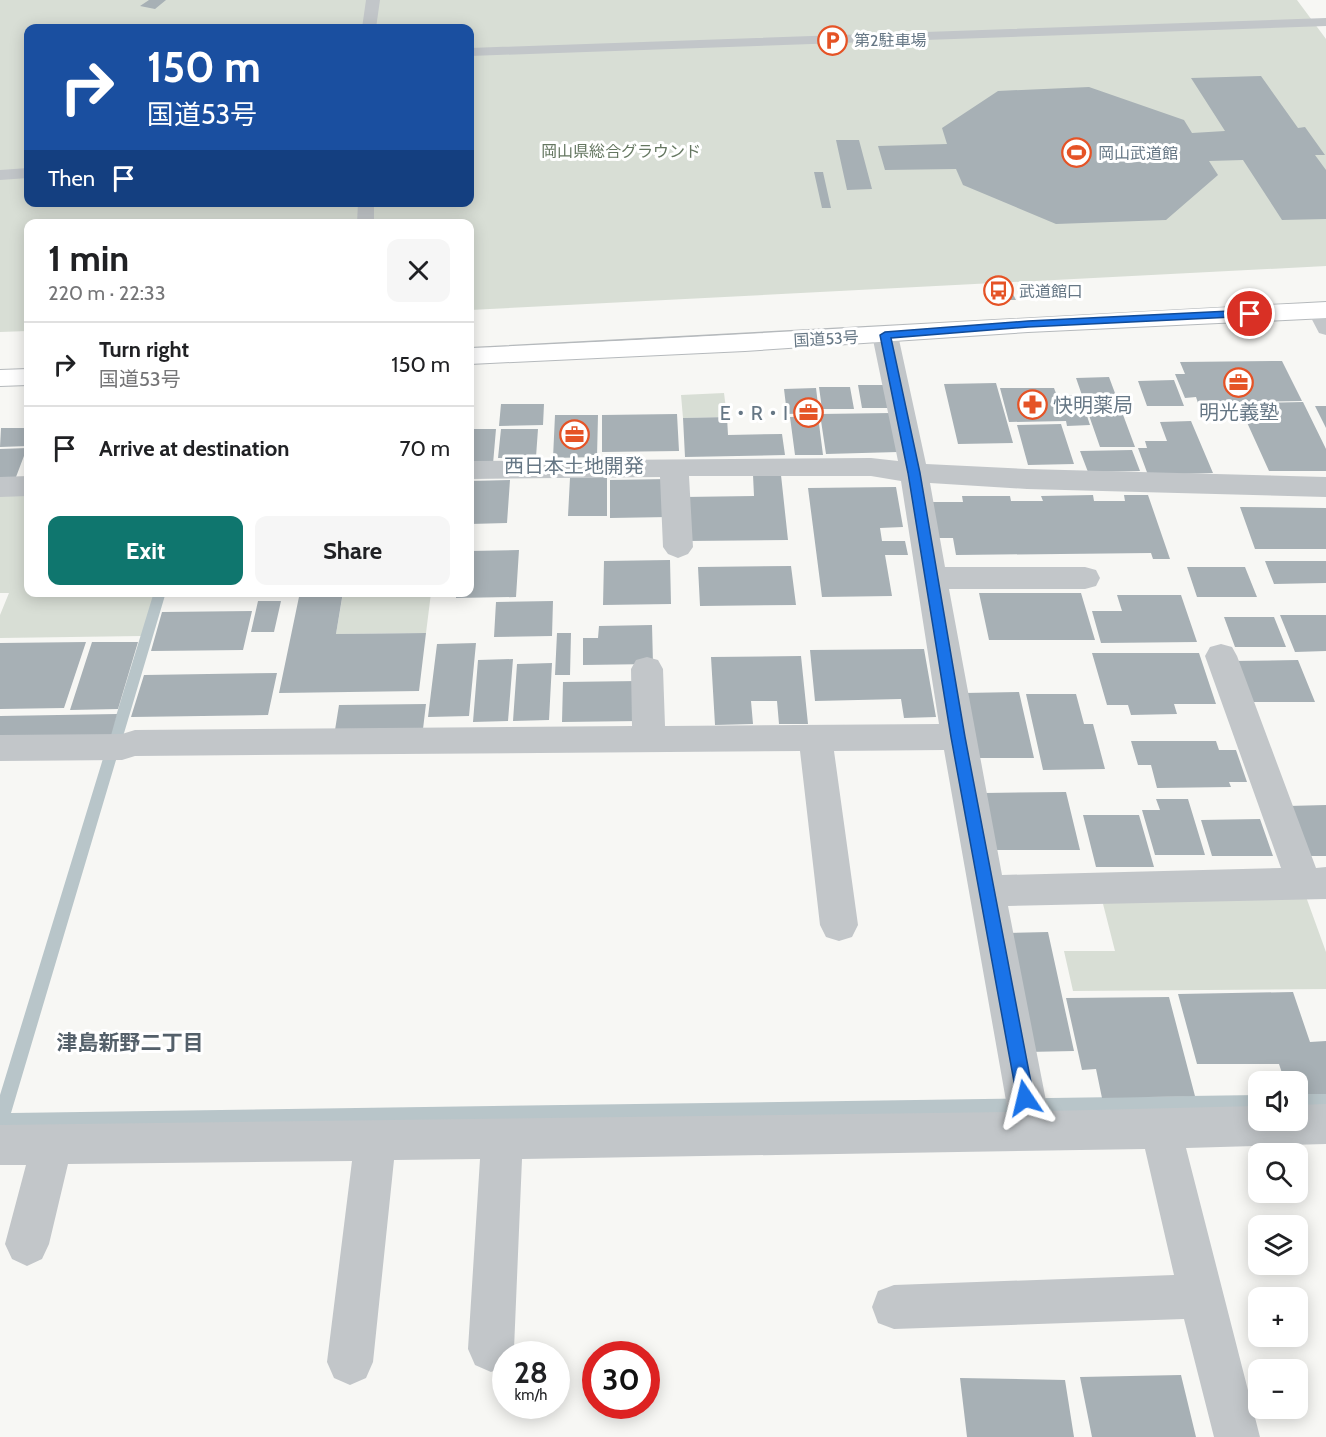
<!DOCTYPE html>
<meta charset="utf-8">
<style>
:root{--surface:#fff;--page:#f6f6f6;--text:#202124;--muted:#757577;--line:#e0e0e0;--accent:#0f766e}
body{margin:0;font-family:Cabin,"Noto Sans JP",sans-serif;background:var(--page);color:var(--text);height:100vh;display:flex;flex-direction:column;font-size:22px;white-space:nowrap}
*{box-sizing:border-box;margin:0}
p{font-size:20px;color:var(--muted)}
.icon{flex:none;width:33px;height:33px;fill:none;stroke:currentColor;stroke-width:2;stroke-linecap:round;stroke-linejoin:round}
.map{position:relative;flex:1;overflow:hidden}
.side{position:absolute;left:24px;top:219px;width:450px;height:378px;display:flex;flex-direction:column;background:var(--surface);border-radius:12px;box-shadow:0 3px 15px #0003}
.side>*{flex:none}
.top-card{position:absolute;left:24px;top:24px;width:450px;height:183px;border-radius:12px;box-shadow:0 3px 15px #0003;background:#1a4fa0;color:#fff;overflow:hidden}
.tools{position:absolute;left:1248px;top:1071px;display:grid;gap:12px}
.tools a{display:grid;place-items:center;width:60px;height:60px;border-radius:12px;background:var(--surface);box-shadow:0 3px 15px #0003;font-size:30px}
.speed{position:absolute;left:492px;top:1341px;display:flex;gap:12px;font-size:30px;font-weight:700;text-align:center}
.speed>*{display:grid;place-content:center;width:78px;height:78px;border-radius:50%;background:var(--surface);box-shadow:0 3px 15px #0003;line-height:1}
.speed small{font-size:15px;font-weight:400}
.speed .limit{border:9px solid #d22;background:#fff;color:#111}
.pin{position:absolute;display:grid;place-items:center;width:51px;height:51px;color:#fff;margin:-26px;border:3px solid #fff;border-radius:50%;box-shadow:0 2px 6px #0007}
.me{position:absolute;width:66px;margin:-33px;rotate:350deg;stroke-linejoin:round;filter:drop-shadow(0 0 4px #0008)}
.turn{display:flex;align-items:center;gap:21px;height:126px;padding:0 24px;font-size:27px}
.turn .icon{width:78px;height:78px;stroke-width:2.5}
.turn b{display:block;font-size:42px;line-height:51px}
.then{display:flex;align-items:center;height:57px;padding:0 24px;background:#0003;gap:12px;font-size:22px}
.round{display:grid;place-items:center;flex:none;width:63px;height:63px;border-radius:12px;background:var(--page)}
.overview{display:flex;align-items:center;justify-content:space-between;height:102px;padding:0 24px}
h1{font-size:36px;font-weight:700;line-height:45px}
.cta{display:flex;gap:12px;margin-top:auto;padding:12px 24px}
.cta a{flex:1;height:69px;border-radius:12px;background:var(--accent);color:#fff;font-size:24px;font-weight:700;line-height:69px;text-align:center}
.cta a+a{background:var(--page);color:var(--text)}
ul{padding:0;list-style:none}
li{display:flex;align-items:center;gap:18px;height:84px;padding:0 24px;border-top:2px solid var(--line)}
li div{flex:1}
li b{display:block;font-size:22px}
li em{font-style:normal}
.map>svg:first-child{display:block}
.green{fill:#d8ded5;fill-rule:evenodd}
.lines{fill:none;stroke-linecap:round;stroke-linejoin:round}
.stream{fill:#b8c5c9;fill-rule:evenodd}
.building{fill:#a7b0b5}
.highway-casing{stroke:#b5b9bc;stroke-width:2}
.lane{fill:#c2c6c9;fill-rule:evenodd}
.street{fill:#c2c6c9;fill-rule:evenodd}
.highway{fill:#fff;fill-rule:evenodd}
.route{fill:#1a73e8;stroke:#114b97;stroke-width:1.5}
.labels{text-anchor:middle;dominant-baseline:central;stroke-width:6;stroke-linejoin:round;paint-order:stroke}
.far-poi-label{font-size:16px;fill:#667785;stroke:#fff;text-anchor:start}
.far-park-label{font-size:16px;fill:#657761;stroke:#fff}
.far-street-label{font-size:16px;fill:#667785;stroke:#fff}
.poi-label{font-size:20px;fill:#667785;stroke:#fff}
.neighbourhood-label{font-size:21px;font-weight:bold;fill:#54606a;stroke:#fff}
</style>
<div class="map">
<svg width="1326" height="1437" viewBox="0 0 1326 1437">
<rect width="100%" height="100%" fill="#f7f7f4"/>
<path class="green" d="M0 0H1297L1326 39V266L470 310V224H28V331L0 332ZM28 28H470V202H28Z
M724 393 727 417 683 418 681 395Z
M28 494V592L155 593 142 636 0 638V615L9 593H0V495Z
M343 593H431L426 633 336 634Z
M1305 894 1326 952V989L1073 991 1064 951H1115L1101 896Z"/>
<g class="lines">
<path class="stream" d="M154 592H166L11 1113 1258 1095V1111L0 1130V1095Z
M1298 1094H1326V1110H1298Z"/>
</g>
<path class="building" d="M149 0H166L155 9 140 6Z
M1261 76 1298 128 1305 127 1325 155H1315L1326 170V219L1282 220 1243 160 1209 161 1218 175 1166 220 1056 224 963 185 956 169 885 170 878 146 947 144 942 128 998 91 1089 87 1184 120 1192 133 1225 131 1191 78Z
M836 140H859L872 189 847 190Z
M814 172H823L831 208H822Z
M1013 294 1016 300H988L986 295Z
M1282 361 1302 401 1198 403 1196 397 1185 398 1175 374H1185L1180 362Z
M1109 377 1135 447H1100L1076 378Z
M1174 380 1184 406H1147L1138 381Z
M996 383 1013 443 958 444 944 384Z
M858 385H889L894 408H862Z
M819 387H850L854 409H822Z
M816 388 819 413 787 414 784 389Z
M1000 388H1054L1057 396 1080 395 1090 425 1067 426 1066 421 1009 422Z
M1303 402 1326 449V471H1269L1240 407H1257L1256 403Z
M501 404H544L543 425 499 426Z
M1315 406H1326V428Z
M891 413 898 452 826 454 820 414Z
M677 414 679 451 602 452V415Z
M555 415H598L597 457 553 458Z
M818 416 823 455H795L790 417Z
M727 417 728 435 782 434 785 455 685 457 683 418Z
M1191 421 1213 473 1148 475 1138 448H1147L1145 441H1167L1160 422Z
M1061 424 1074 464 1028 465 1017 425Z
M1 428H28V446L0 447Z
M470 429H496L493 464H470Z
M501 429H538L536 457 498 458Z
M27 448 16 477 0 478V449Z
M1132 450 1140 471 1088 472 1080 451Z
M753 475H781L788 540 686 541 684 497 754 496Z
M607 477V516H568L570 478Z
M668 479 669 517 610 518V480Z
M510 480 507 523 470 524V481Z
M896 487 903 527 880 528 882 541H905L908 555H885L892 596 822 597 808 488Z
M1093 495 1094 501H1125L1124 495H1148L1170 559H1153L1151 553 956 555 953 538H937L930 502H963L962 496H1010L1011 501H1043L1041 496Z
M1240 507 1326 508V549H1255Z
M519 550 516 597 456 598V592H470V551Z
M670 560 671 604 603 605 604 561Z
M1265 561H1326V583L1274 584Z
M791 566 796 605 700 606 698 567Z
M1187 567H1245L1257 597H1197Z
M300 592H343L336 634 426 633 419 691 279 693Z
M979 593H1081L1095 640H989Z
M1117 595H1181L1197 642 1101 643 1092 611H1122Z
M258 601H281L274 632H251Z
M553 601 552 636 494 637 496 602Z
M252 611 243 650 151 651 162 612Z
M1280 615H1326V651L1295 652Z
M1224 617H1274L1286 647H1235Z
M652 625 653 664 583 665V638H598L599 626Z
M557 633H571L570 675H555Z
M86 642 64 708 0 709V643Z
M92 642H138L118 709 70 710Z
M476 643 469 716 428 717 437 644Z
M924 649 936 717 904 718 901 699 815 701 810 650Z
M1092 653H1199L1216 704H1174L1177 714 1131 715 1128 705H1107Z
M801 656 808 724H779L777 701H751L753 724 715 725 711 657Z
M513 659 508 721 473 722 478 660Z
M1298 660 1315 702H1246L1231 661Z
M552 663 549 720 513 721 517 664Z
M277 673 268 715 131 717 144 675Z
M639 681V721L562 722 563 682Z
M1019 692 1034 758H977L964 693Z
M1026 694H1076L1084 724H1093L1105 769 1043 770Z
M426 704 423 729 335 730 339 705Z
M117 714 110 739 0 740V716Z
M1131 741H1216L1219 750H1236L1247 782H1229L1231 787 1157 788 1151 765H1138Z
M1066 792 1080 850H995L984 793Z
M1156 799H1188L1205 855H1155L1142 810H1160Z
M1326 805V856H1305L1288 806Z
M1083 815H1139L1154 867H1096Z
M1260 819 1273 856H1212L1201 820Z
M1048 932 1074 1051 1027 1052 1005 933Z
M1293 992 1310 1042 1326 1041V1094H1298V1082H1285L1279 1064H1197L1178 994Z
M1169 997 1195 1096 1102 1098 1096 1069 1082 1070 1066 998Z
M1181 1375 1196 1437H1092L1080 1377Z
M960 1378 1065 1380 1074 1437H967Z"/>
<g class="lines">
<defs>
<path id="highway" d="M1326 302V318L1028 332 745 351 470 364V348C755 335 1041 316 1326 302Z
M28 369V385L0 386V370Z"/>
</defs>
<use href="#highway" class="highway-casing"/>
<path class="lane" d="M366 0H380L376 28H362Z
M1326 18V26L470 56V48Z
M28 168V178L0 180V170Z
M358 202H374V224H357Z
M1316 305 1322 306 1326 312V335L1319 333 1307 310 1310 306Z"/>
<path class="street" d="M885 327 894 329 898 335 926 464 1027 469 1326 477V497L1027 489 930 483 945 567H1085L1096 570 1100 578 1096 586 1085 589H949L1002 875 1281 868 1205 656 1210 647 1221 644 1232 647 1237 656 1316 868 1326 867V899L1008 906 1048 1111 1258 1106V1120H1298V1105L1326 1104V1144L1186 1148 1260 1437H1214L1184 1319 894 1329 878 1323 872 1307 878 1291 894 1285 1174 1275 1145 1149 522 1159 514 1349 511 1354H506V1366L491 1372 475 1365 468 1349 480 1159 394 1160 373 1362 366 1378 350 1385 334 1378 327 1362 352 1161 68 1164 49 1244 42 1259 27 1266 12 1259 5 1244 26 1165H0V1125L1008 1112 944 750 834 751 858 925 852 937 839 941 826 937 820 925 800 751 135 756 122 760 0 761V735L122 734 135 730 632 726 631 669 636 660 647 657 658 660 663 669 665 726 939 724 901 481 871 476H689L693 547 688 554 678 558 668 554 663 547 660 477 470 479V461L871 458 898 461 872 335 876 329Z
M28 476V496L0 497V477Z"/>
<use href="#highway" class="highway"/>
</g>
<path class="route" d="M1250 310 1253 311V316L1028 327 891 338 920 473 965 737 1034 1098 1031 1104 1025 1106 1019 1104 1017 1098 951 737 908 473 880 335 885 332 1028 321Z"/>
<defs>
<symbol id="parking-ring" viewBox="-11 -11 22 22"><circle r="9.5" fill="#fff" stroke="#e55326" stroke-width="1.5"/><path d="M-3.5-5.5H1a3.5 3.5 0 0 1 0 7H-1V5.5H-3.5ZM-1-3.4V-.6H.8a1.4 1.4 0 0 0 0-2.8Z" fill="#e55326"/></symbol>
<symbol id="stadium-ring" viewBox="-11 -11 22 22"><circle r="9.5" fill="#fff" stroke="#e55326" stroke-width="1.5"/><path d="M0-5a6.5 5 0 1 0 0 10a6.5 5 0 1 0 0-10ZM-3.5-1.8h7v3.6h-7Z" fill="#e55326"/></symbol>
<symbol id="bus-ring" viewBox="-11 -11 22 22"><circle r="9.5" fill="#fff" stroke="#e55326" stroke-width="1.5"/><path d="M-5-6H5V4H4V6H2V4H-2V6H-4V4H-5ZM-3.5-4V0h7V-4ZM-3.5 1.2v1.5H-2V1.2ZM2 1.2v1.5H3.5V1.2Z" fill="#e55326"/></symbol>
<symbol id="office-ring" viewBox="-11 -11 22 22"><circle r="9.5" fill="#fff" stroke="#e55326" stroke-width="1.5"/><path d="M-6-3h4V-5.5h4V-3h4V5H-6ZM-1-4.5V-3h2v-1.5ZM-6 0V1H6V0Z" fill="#e55326"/></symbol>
<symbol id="pharmacy-ring" viewBox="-11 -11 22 22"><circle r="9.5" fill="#fff" stroke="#e55326" stroke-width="1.5"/><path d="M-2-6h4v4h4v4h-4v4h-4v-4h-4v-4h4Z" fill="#e55326"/></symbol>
</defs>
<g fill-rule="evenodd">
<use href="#parking-ring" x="816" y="24" width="33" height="33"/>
<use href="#stadium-ring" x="1060" y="136" width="33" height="33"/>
<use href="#bus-ring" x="982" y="274" width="33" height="33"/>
<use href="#office-ring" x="1222" y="366" width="33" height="33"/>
<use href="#pharmacy-ring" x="1016" y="388" width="33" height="33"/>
<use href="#office-ring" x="792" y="396" width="33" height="33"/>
<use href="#office-ring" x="558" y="418" width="33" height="33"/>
</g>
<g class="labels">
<g class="far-poi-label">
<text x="854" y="40">第2駐車場</text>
<text x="1098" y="153">岡山武道館</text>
<text x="1019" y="291">武道館口</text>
</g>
<g class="far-park-label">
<text x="621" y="151">岡山県総合グラウンド</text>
</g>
<g class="far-street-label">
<text transform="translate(826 339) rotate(-3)">国道53号</text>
</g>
<g class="poi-label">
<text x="1053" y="405" text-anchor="start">快明薬局</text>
<text x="1239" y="412">明光義塾</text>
<text x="788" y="413" text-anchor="end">E・R・I</text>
<text x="574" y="466">西日本土地開発</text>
</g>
<g class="neighbourhood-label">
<text x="130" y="1042">津島新野二丁目</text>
</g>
</g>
</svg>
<div class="tools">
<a><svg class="icon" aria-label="sound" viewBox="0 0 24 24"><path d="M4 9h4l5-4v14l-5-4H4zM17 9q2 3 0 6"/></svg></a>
<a><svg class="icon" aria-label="search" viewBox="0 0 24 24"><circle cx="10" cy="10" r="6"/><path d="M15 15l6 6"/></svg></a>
<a><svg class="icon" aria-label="layers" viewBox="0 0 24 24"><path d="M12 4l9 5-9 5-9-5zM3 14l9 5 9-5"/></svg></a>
<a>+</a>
<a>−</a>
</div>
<div class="speed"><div>28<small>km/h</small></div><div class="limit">30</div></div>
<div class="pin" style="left:1250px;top:314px;background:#d93025"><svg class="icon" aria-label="arrive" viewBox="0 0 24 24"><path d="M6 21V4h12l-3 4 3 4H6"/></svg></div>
<svg class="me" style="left:1025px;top:1098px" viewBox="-20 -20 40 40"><path d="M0-17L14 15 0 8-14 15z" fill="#1a73e8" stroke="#fff" stroke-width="4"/></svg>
<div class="top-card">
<div class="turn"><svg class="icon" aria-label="right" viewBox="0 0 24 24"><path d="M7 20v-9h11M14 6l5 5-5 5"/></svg><div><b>150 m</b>国道53号</div></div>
<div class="then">Then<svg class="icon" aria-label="arrive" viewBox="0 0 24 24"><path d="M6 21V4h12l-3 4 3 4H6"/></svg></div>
</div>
<section class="side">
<div class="overview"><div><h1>1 min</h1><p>220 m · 22:33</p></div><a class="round"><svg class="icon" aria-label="close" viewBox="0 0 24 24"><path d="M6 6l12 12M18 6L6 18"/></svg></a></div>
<ul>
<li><svg class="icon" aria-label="right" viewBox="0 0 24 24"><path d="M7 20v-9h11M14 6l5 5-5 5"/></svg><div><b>Turn right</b><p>国道53号</p></div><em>150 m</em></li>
<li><svg class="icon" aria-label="arrive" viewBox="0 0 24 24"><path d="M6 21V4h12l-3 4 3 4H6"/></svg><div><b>Arrive at destination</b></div><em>70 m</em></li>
</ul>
<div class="cta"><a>Exit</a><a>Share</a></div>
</section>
</div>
